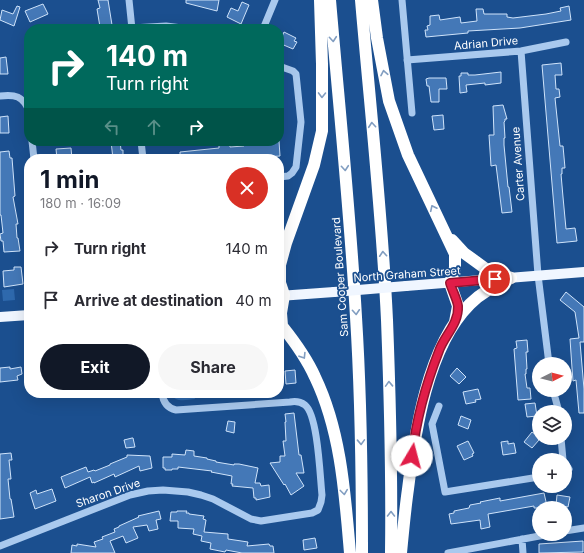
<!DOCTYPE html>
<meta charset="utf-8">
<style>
:root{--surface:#fff;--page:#f7f7f7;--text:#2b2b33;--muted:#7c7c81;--accent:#111827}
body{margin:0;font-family:Inter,sans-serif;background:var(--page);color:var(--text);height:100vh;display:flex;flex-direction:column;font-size:15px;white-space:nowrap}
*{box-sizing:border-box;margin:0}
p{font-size:13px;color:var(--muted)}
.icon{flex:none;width:22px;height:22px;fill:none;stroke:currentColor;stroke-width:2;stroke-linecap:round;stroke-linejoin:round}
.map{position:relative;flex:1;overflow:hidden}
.sheet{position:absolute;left:24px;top:154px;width:260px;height:244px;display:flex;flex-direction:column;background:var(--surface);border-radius:16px;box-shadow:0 4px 16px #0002}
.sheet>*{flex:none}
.top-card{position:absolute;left:24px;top:24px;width:260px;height:122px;border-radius:16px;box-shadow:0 4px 16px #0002;background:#00695c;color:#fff;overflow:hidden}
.needle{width:26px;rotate:84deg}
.buttons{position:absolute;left:532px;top:357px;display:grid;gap:8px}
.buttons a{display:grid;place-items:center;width:40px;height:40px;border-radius:50%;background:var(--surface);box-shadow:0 4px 16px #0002;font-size:20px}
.pin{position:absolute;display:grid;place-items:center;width:34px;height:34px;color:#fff;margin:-17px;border:2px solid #fff;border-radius:50%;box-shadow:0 1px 4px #0007}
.me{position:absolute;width:44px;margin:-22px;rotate:8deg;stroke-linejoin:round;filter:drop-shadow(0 0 3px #0008)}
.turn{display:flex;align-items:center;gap:14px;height:84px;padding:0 16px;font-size:18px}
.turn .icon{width:52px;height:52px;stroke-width:2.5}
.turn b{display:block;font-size:28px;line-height:34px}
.lanes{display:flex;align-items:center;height:38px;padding:0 16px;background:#0003;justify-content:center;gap:20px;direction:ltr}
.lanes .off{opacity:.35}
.round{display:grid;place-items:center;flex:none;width:42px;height:42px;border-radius:21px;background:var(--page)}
.summary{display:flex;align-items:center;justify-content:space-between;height:68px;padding:0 16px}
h1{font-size:24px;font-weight:700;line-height:30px;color:var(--accent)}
.button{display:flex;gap:8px;margin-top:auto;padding:8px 16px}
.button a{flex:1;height:46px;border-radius:24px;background:var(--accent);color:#fff;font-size:16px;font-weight:700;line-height:46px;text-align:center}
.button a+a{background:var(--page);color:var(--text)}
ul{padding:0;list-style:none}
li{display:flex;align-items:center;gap:12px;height:52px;padding:0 16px}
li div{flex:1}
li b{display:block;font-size:15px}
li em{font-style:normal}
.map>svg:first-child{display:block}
.green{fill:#2e69ad}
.building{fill:#4478b7;stroke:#cfe3fa}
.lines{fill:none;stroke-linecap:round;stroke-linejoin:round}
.minor{stroke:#a9c9ee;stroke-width:7}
.major{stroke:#f0f6ff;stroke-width:10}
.highway{stroke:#fff;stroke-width:12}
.major-bridge{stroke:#f0f6ff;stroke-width:10}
.oneway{stroke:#829ec1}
.route-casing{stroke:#92132f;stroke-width:10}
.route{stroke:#e11d48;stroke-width:7}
.labels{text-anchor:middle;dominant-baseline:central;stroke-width:3.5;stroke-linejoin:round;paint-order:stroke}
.street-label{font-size:11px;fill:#fff;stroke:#1b4f8f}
</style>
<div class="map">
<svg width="584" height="553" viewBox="0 0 584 553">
<rect width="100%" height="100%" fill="#1b4f8f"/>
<path class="green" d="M14 289 15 300 3 301 2 290Z
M171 393H193L195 399C186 400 174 403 171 393Z"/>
<path class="building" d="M98 0H108L112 25 100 27 97 9 100 8Z
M186 0H219L217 11 186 3Z
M242 2 249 5 241 24 227 17 231 8 238 11Z
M43 4 48 14 30 22 25 11Z
M17 6 20 7 14 26 0 20 2 10 13 14Z
M569 6 571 20 520 28 468 31V33L426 37 425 30H428L427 26 430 25V16L439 15 440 20 460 17 461 23 477 21 476 9H483L484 14H507V17L513 18 546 14 561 11 560 8Z
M284 32 296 38 294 41 297 42 293 49 279 43Z
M6 57 8 74H0V58Z
M561 63 562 75H555L556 89H559L560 97 555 98 560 146H563L565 168H562V174H561L563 197 566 229 575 228 577 241 557 243 542 65Z
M501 72V83L485 85V83L466 85 467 92 460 93 459 76H461V73H468V75H475Z
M429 78H446L447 89H439V102H431L429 86H427L426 79Z
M503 105 507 119H505V121L504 122 505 138H504V145L508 187H509L512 212 502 213 496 165 491 166 489 135H494L493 106Z
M443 115 444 129 434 130 432 116Z
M8 116 9 133H0V117Z
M111 141H120L121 150H123V159H113Z
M244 141H279L280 156 265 157 264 155 223 158 180 159V152L219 148V143L229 142 230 147 244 146Z
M71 148 72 159H57L56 149Z
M9 151 10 158H12L15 196 13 197 18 224H16L17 238H18L20 251 4 252 3 241H1L0 234 3 233 1 215H0V152Z
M14 267H21L23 284 4 287 3 271 14 270Z
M566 292 584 307V342H580L584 389V413H579L576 380 573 381 572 368 570 339 579 338 575 312 560 300Z
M527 340 528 352H526L527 369H526V374H525L527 388H530L531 399 518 400 514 349 517 348 516 341Z
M10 367V369L21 367 22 374 17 376 18 380 0 382V368Z
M457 368 466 377 459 384 450 376Z
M295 370 296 383 286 384 285 371Z
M478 389 481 399 475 400 476 402 466 404 463 392Z
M535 403 537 416 527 417 525 404Z
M294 413 299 455H301L304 473H296L304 486 291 495 285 484 284 485 270 463 280 462V456H285L283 441H286L285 422H286L285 414Z
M461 416 471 420 468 429 458 425Z
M228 421 235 422 234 433 226 431Z
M532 432 539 437V440L532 448 524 442Z
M132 438H133L135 447 126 448 124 440Z
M468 441 474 453 472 454 473 456 464 460 457 446Z
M508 441V444L514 443 516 453 503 455 501 442Z
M186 450 194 451V456L207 458V459L216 461V462L234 465V464H239L258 468 255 483H260L261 486 269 485 270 497 256 500V498H254L253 488 232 486 233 484H231L232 476 211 472 212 471 178 467V469H172V470H165V468H163V457H172V454L185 455Z
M11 453 12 460H9L11 479H8L10 499H11L14 517 0 519V454Z
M127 455 150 456 152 468 140 471 139 466 115 477 114 474 94 483V482L92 483 90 477 65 488 61 477 86 467 88 472 94 470 95 471 110 465V464L127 457Z
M52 489 56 501 35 509 30 493 36 490 37 494Z
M544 493 547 506H544L545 508H534V506L488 514 490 527 481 529 480 520 451 524 449 514 454 513V511L469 508 470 505 481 503 480 502 500 498V501Z
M557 495 570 497 568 507 556 505Z
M159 511 161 519 156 520 158 529 149 531 147 525 133 527 138 538 126 543 123 536 110 541 115 553H71L72 545 77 546V544L96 547 94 542 103 539 102 537 115 532 114 529 119 527V526L139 517 138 516Z
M177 511H187L186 513H189V514L204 516 203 519 206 520 204 532 228 534V539L248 542 247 546 269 544 270 546H273L274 553H242L226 550 225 552 210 549 211 543 201 541 202 536 193 534 194 529 178 528V521H170L171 512H177Z
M315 538 317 548 304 550 303 540Z
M583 541V552L539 553V544Z"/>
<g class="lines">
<path class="minor" d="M129 0 132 29
M402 0 412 113
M132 28 166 26 190 29
M263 29 275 0
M521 51 538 275 549 364
M407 60 521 51 566 42
M279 66 293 71 296 74 301 122 296 167 292 173 288 176 279 177
M0 96C15 94 23 96 29 111
M32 141 34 159
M141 141 143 159
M553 390 559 412
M439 406 432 424 445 492 539 477
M561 438 563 460
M565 463 569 469 565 470
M565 531 584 528
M522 539 523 553
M0 546 130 495 148 491 163 490 188 492 201 495 213 499 251 519 261 521 312 513 318 510 321 502 322 495C320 477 318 415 305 405 301 402 295 401 290 402L176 410C167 408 163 402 162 393
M448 553 550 534"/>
<path class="major" d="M406 286 584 272
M279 296 334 292
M0 317 29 315"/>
<path class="highway" d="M320 0 322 64V131L314 165 286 243 280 265V283L284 295 281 313 282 326C294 341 307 359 315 377 341 431 345 494 350 553
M330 0C339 106 350 211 356 317 361 396 362 474 362 553
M361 0C370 106 382 213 387 320 390 398 392 475 391 553
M372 0 377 38 389 101 408 155 455 254V268L450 283 458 306 455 322
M452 240 464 253 486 269 511 278
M401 553C403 532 405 510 408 489 415 432 427 347 470 304 482 292 495 286 511 278"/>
<path class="major-bridge" d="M334 292 406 286"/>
</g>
<defs><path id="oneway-chevron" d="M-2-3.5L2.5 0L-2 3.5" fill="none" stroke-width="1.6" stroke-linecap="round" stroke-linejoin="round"/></defs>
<g class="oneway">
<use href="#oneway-chevron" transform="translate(333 39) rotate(85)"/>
<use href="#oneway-chevron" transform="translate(384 73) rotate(-101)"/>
<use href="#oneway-chevron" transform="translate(322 95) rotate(91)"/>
<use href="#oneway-chevron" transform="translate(372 125) rotate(-95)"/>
<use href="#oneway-chevron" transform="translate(345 168) rotate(85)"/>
<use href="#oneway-chevron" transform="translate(433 208) rotate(-116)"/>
<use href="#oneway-chevron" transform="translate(383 254) rotate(-94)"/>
<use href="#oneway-chevron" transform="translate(356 312) rotate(86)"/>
<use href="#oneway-chevron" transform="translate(303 356) rotate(58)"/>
<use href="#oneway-chevron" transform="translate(389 384) rotate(-92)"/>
<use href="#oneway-chevron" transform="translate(361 442) rotate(88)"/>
<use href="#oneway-chevron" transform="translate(344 492) rotate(83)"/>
<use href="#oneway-chevron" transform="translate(391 514) rotate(-90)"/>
</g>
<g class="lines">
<defs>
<path id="route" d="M412 456C416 421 426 384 439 351 444 336 459 324 458 306 457 299 452 290 450 283L495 279"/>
</defs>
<use href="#route" class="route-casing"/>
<use href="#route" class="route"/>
</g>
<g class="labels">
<g class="street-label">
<text transform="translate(486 43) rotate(-5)">Adrian Drive</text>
<text transform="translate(518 164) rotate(-94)">Carter Avenue</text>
<text transform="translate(407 274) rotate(-4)">North Graham Street</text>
<text transform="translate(340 277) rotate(-94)">Sam Cooper Boulevard</text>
<text transform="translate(108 493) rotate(-19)">Sharon Drive</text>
</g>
</g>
</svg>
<div class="buttons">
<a><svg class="needle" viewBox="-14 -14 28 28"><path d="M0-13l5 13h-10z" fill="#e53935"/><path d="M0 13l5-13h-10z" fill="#7c7c81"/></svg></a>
<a><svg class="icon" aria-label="layers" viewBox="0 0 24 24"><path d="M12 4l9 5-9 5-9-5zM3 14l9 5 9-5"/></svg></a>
<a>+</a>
<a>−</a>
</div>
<div class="pin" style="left:495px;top:279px;background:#d93025"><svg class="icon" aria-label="arrive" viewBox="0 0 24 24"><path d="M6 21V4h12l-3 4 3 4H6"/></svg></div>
<svg class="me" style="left:412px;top:456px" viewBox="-20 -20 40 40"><circle r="19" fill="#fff"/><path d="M0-13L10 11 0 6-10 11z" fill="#e11d48"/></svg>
<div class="top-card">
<div class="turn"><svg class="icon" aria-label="right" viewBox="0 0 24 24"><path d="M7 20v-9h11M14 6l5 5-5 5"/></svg><div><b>140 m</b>Turn right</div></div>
<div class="lanes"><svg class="icon off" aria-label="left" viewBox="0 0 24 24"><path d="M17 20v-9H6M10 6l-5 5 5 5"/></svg><svg class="icon off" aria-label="ahead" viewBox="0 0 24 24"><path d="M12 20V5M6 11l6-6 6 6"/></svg><svg class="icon" aria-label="right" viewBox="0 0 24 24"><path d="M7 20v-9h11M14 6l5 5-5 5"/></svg></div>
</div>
<section class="sheet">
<div class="summary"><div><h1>1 min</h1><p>180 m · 16:09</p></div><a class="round" style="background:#d93025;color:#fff"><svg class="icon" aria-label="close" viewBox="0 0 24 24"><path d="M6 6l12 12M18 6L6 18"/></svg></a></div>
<ul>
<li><svg class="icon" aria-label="right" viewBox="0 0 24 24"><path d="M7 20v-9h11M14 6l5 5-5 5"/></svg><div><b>Turn right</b></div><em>140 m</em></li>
<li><svg class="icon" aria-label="arrive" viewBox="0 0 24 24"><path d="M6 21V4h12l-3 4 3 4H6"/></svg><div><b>Arrive at destination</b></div><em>40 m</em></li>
</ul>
<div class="button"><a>Exit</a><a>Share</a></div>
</section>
</div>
